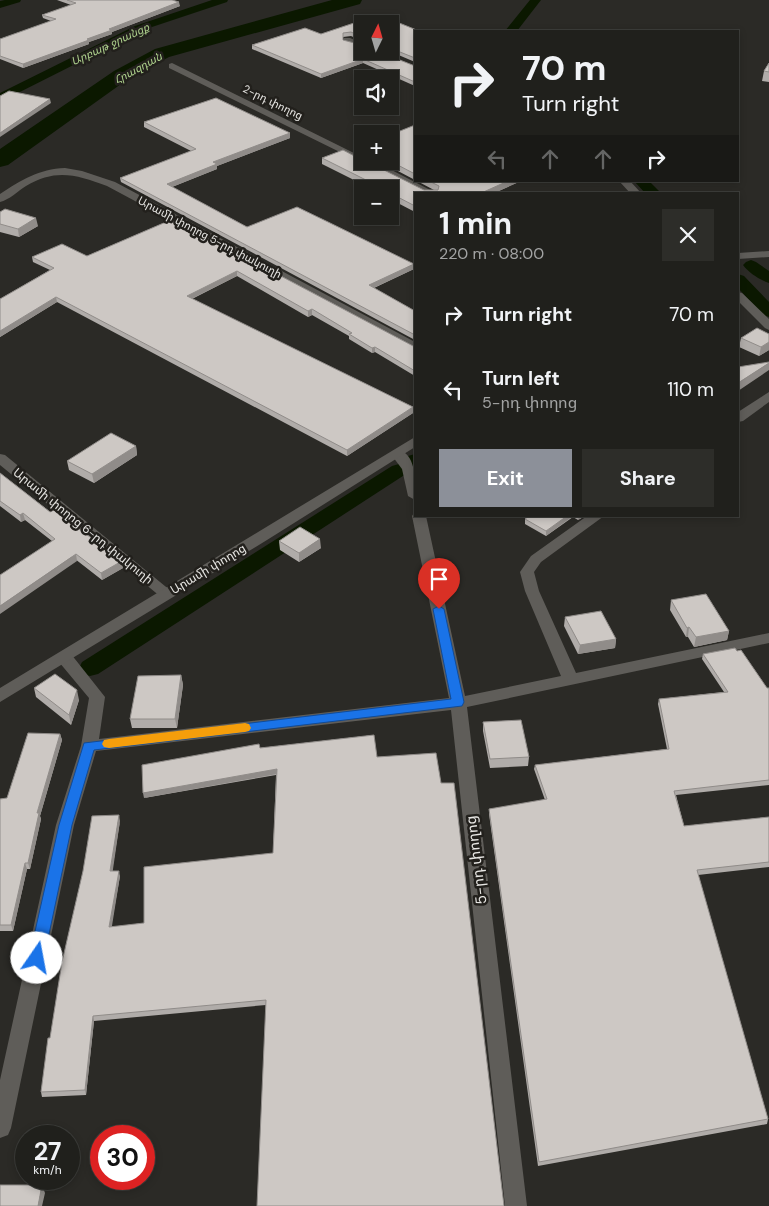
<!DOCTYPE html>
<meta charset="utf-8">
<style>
:root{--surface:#20201c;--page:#2d2d29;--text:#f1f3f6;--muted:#a2a3a3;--line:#3d3e3b;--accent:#8c9099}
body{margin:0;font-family:"DM Sans","Noto Sans Armenian",sans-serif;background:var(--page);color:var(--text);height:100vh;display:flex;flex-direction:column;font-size:19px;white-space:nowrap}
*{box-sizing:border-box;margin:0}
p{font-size:16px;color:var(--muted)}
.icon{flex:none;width:28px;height:28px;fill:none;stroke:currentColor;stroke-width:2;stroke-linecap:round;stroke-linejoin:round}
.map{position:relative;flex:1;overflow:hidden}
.side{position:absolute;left:414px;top:192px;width:325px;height:325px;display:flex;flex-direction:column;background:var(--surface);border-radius:0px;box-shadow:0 2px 8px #0003,0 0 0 1px var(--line)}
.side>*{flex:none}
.hud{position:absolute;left:414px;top:30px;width:325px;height:152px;border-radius:0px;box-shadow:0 2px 8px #0003,0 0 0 1px var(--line);background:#20201c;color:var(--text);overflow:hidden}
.needle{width:32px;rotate:5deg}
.tools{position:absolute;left:354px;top:15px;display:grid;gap:10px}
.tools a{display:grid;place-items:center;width:45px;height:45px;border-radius:0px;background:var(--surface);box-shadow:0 2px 8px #0003,0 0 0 1px var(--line);font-size:25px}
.speed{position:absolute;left:15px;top:1125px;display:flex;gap:10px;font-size:25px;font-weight:700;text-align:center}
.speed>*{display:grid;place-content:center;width:65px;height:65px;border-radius:50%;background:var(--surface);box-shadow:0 2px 8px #0003,0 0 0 1px var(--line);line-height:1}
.speed small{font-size:12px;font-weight:400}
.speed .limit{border:8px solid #d22;background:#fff;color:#111}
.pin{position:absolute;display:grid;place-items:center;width:42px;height:42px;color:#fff;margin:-51px -21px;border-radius:50% 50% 50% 0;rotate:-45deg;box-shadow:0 0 5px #0007}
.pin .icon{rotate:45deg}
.me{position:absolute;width:55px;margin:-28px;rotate:12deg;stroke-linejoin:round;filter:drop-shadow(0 0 4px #0008)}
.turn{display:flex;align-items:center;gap:18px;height:105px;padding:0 25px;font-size:22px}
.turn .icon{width:65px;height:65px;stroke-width:2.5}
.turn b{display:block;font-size:35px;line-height:42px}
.lanes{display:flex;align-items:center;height:48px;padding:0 25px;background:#0003;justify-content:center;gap:25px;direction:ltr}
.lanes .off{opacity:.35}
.round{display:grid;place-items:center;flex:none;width:52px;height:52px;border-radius:0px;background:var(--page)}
.head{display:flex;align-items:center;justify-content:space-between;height:85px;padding:0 25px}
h1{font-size:30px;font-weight:700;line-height:38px}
.action{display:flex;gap:10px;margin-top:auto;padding:10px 25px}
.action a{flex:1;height:58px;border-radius:0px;background:var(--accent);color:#fff;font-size:20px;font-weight:700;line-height:58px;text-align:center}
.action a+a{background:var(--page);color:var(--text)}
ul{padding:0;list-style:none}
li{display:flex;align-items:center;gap:15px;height:75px;padding:0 25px}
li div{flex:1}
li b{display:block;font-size:19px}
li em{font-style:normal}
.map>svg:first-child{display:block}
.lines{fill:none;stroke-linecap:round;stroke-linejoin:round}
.canal{fill:#0b1800;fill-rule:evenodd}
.river{fill:#0b1800;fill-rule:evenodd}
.street{fill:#5f5d59;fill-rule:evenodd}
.secondary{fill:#5f5d59;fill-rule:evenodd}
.wall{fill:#b0aca9}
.shaded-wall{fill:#908c89}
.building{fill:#cdc8c4;stroke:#908c89}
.route{fill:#1a73e8;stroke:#114b97}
.slow{fill:#f59e0b}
.labels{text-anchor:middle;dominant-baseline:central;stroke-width:5;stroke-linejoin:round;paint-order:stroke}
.far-water-label{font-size:11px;font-style:italic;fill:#add08c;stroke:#22201c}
.far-street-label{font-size:11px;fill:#e7e6e3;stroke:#22201c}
.street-label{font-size:12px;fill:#e7e6e3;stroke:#22201c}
.near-street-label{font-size:15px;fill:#e7e6e3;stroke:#22201c}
</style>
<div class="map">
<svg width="769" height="1206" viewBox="0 0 769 1206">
<rect width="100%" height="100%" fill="#2b2a26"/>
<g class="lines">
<path class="canal" d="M5 0H21L20 2 0 8V1Z
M212 0H228L227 2 143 30 0 102V93L135 26Z
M530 0H541L517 31H505Z
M634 181H649L662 194H646Z
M751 260 756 262 769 271V283C760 280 749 273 743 265L746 262Z
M738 274 744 276 769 302V317L763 315 738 288Z
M415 454V467L406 466 404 462 408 456Z
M399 464 406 466 408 470 406 474 98 674 90 676 82 674 79 668 82 662 392 466Z"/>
<path class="river" d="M332 0H362L360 4 169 57 128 79 8 165 0 167V149L114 71 155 49Z"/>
<path class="street" d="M344 38H350L362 43V48L344 42Z
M172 63 362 157V161H374L438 194H425L169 68V64Z
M65 168 82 171 115 182 415 342V351L107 186C77 175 56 168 26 186 18 191 9 200 0 202V194C21 180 39 169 65 168Z
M619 181H630L642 194H631Z
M738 292 742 293 769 319V330L765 328 738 301Z
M769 392V402L743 421 738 422V412Z
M397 449C418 454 415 484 415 500L408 496 402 469 390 453Z
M0 454 5 455 171 591 173 594 171 597H161L0 465Z
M414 513 415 516H426L465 696 561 676 525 591 520 572 531 556 587 516H604L541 562 534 572 539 591 576 673 769 633V643L467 707 527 1206H505L451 710 96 751 74 825 11 1128 8 1135 0 1138V1080L56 825 81 746 89 698 59 662 57 658 59 654 65 653 71 654 105 697 99 739 449 698 412 516Z"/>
<path class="secondary" d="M769 251V257L738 259V253Z
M415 437V447L267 540 0 702V688Z"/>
</g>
<path class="wall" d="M57 0H172L180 6 112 32V34L89 42V44L23 68 0 59V39L51 21 43 18 42 15 71 5Z
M390 24 415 31V62L389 51H390Z
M362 25V41L351 36 343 37V40L415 66V86L363 63 321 78 252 49V45L321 34Z
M769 63V82L762 81 764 71Z
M144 122 290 133V138L217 166V169L172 187 247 227 414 269 374 288 415 311V340L121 182 120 178 191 151 144 127Z
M415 125V180L379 161H390Z
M362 143V155L355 152V146Z
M322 158 424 190H434L417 181H521L492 194H415V212L390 199V189H372L322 164Z
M0 212 38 226 19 237 0 232Z
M173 219 415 347V376L375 352 372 353 349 339V336L312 315 308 317 237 276 192 299 413 407V413L347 456 57 302 0 337V299L50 270 33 262 32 257 87 256Z
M769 334V350L759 356 739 347 741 338Z
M136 446 137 455 94 483 69 470 67 461Z
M0 473 123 568 102 580 25 520 21 522 0 506Z
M529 516H585L578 520 573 517 546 536 525 524V519Z
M279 541 321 548 299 562 280 550Z
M671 600 729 631 727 640 694 647 688 637H686L670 610Z
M565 617 616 639 615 648 578 654 564 626Z
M737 651 767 688H769V785L676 795 684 826 769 817V867L698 875 768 1119 767 1124 538 1166 489 814V809L545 800 534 769 535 765 667 749 658 704 659 699 724 692 702 659 703 654Z
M181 675 183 685 177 728H132L130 719Z
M34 688 79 700 71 725 36 697Z
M483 722 529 757 528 766 490 768 483 731Z
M60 734 62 740 40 816 41 819 30 869H27L13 931H0V799L7 798Z
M374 735 266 1005 94 1021 86 1095 42 1097 41 1092 50 1038 120 821 112 871 120 876 111 927 144 923 273 853 276 775 144 798 260 748Z"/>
<path class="shaded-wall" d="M179 2 180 6 112 32V34L89 42V44L23 68V64L87 39 109 29Z
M363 59V63L321 78V74Z
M50 99 51 103 0 137V133Z
M290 133V138L217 166V169L167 189V184L213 162Z
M508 181H521L492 194H479Z
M36 218 38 226 19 237 18 229Z
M414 264V269L369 290V285Z
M237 271V276L187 301V296Z
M56 297 57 302 0 337V331Z
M312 309V315L308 317V311Z
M769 342V350L759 356 761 347Z
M375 347V352L372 353V348Z
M769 363V370L738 391V383Z
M413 407V413L347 456V450Z
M136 446 137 455 94 483 92 474Z
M23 513 25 520 21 522 20 515Z
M567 516H573L546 536V531Z
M579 516H585L578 520Z
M320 539 321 548 299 562V553Z
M76 554 77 561 0 614V606Z
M122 561 123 568 102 580 101 573Z
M689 627 688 637H686L687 628Z
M729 631 727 640 694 647 696 637Z
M616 639 615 648 578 654 580 645Z
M181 675 183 685 177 728 175 719Z
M77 690 79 700 71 725 69 715Z
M60 734 62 740 40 816 41 819 30 869 28 863 37 813Z
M277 769V774L144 798 143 793Z
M119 815 120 821 112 876 110 871Z
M25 863 27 869 13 931 11 925Z
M119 871 120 876 111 932 109 927Z
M93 1016 94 1021 86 1095 85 1090Z
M42 1185 45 1193 42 1206H38Z"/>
<path class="building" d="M67 0H172L179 2 109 29 112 30 87 39 89 40 23 64 0 56V39L56 19 42 15 76 3Z
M387 18 419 31H415V58L390 48V24H368Z
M357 22 362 25V37L351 32 343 33V40L362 45V51H377L415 66V82L363 59 321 74 252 45 305 28 321 34Z
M769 63V72L764 71Z
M9 91 50 99 0 133V96Z
M216 98 290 133 213 162 217 164 167 184 247 227 297 207 326 221 414 264 369 285 415 311V335L120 178 196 149 144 122Z
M415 125V174L390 161V135Z
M362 143V150L355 146Z
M343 150 362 160V161H366L424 190H438L439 186 429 181H508L479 194H415V206L390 193V189H384L322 158Z
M5 209 36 218 18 229 0 224V212Z
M173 219 415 347V371L375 347 372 348 349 334 352 333 312 309 308 311 237 271 187 296 413 407 347 450 56 297 0 331V299L54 268 32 257 62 244 87 256Z
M757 328 769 334V342L761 347 741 338Z
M769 362V363L738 383V367Z
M111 433 136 446 92 474 67 461Z
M0 473 50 512 54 510 122 561 101 573 76 554 0 606V575L55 539 23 513 20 515 0 501Z
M529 516H567L546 531 525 519Z
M300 527 320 539 299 553 279 541Z
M706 594 729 631 696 637 689 627 687 628 671 600Z
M601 611 616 639 580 645 565 617Z
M735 648 737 651 741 650 767 688H769V780L674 791 684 826 769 817V862L697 870 768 1119 539 1162 489 809 547 799 535 765 669 749 659 699 728 692 703 654Z
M55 674 77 690 69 715 34 688Z
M181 675 175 719H130L138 676Z
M521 720 529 757 490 759 483 722Z
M28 733 60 734 37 813H39L28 863H25L11 925H0V799L7 798Z
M374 735 377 757 436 753 441 783H454L504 1206H257L266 1000 93 1016 85 1090 41 1092 48 1038H50L62 962 83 871 92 816 119 815 110 871H119L109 927 144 923V867L273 853 277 769 143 793 142 765 259 744 260 748Z
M0 1185H42L38 1206H0Z"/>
<path class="route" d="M439 606 444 609 464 702 462 706 94 750 72 825 44 958 42 962 37 964 32 962 29 958 59 825 84 743 451 699 433 609Z"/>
<path class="slow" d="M245 723 249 724 251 728 249 731 245 732 109 748 104 747 102 744 104 740 109 739Z"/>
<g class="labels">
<g class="far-water-label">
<text transform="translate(110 44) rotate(-25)">Արբաթ ջրանցք</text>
<text transform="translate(138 68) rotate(-29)">Հրազդան</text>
</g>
<g class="far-street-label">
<text transform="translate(273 102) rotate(26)">2-րդ փողոց</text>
<text transform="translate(210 237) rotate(28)">Արամի փողոց 5-րդ փակուղի</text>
</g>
<g class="street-label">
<text transform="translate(83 526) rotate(39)">Արամի փողոց 6-րդ փակուղի</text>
<text transform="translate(208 569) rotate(-31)">Արամի փողոց</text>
</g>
<g class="near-street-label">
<text transform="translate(476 860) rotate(-97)">5-րդ փողոց</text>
</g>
</g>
</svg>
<div class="tools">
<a><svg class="needle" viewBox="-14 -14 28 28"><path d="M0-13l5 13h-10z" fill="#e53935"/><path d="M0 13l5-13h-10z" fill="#a2a3a3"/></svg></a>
<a><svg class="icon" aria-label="sound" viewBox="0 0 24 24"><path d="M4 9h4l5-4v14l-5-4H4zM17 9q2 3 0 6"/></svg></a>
<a>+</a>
<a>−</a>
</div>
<div class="speed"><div>27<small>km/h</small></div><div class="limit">30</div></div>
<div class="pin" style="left:439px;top:609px;background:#d93025"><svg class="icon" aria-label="arrive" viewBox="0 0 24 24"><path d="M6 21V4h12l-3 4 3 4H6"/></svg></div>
<svg class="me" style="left:37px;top:958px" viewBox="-20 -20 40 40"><circle r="19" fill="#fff"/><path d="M0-13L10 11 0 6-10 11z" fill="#1a73e8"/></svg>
<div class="hud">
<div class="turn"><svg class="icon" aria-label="right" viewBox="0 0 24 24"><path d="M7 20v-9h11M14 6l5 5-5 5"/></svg><div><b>70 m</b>Turn right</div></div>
<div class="lanes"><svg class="icon off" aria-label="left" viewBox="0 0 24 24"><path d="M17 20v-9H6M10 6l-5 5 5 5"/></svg><svg class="icon off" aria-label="ahead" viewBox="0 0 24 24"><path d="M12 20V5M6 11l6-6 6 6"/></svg><svg class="icon off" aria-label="ahead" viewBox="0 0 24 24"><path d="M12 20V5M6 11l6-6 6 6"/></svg><svg class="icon" aria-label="right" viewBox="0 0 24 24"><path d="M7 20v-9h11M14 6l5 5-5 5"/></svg></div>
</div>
<section class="side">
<div class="head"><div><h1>1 min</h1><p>220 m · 08:00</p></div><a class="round"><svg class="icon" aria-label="close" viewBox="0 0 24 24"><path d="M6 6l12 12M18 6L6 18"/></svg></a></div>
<ul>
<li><svg class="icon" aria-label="right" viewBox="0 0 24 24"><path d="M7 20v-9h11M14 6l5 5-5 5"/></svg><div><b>Turn right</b></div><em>70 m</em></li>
<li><svg class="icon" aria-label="left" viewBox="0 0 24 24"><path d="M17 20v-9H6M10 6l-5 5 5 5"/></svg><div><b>Turn left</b><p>5-րդ փողոց</p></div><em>110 m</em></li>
</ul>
<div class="action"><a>Exit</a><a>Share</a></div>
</section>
</div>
